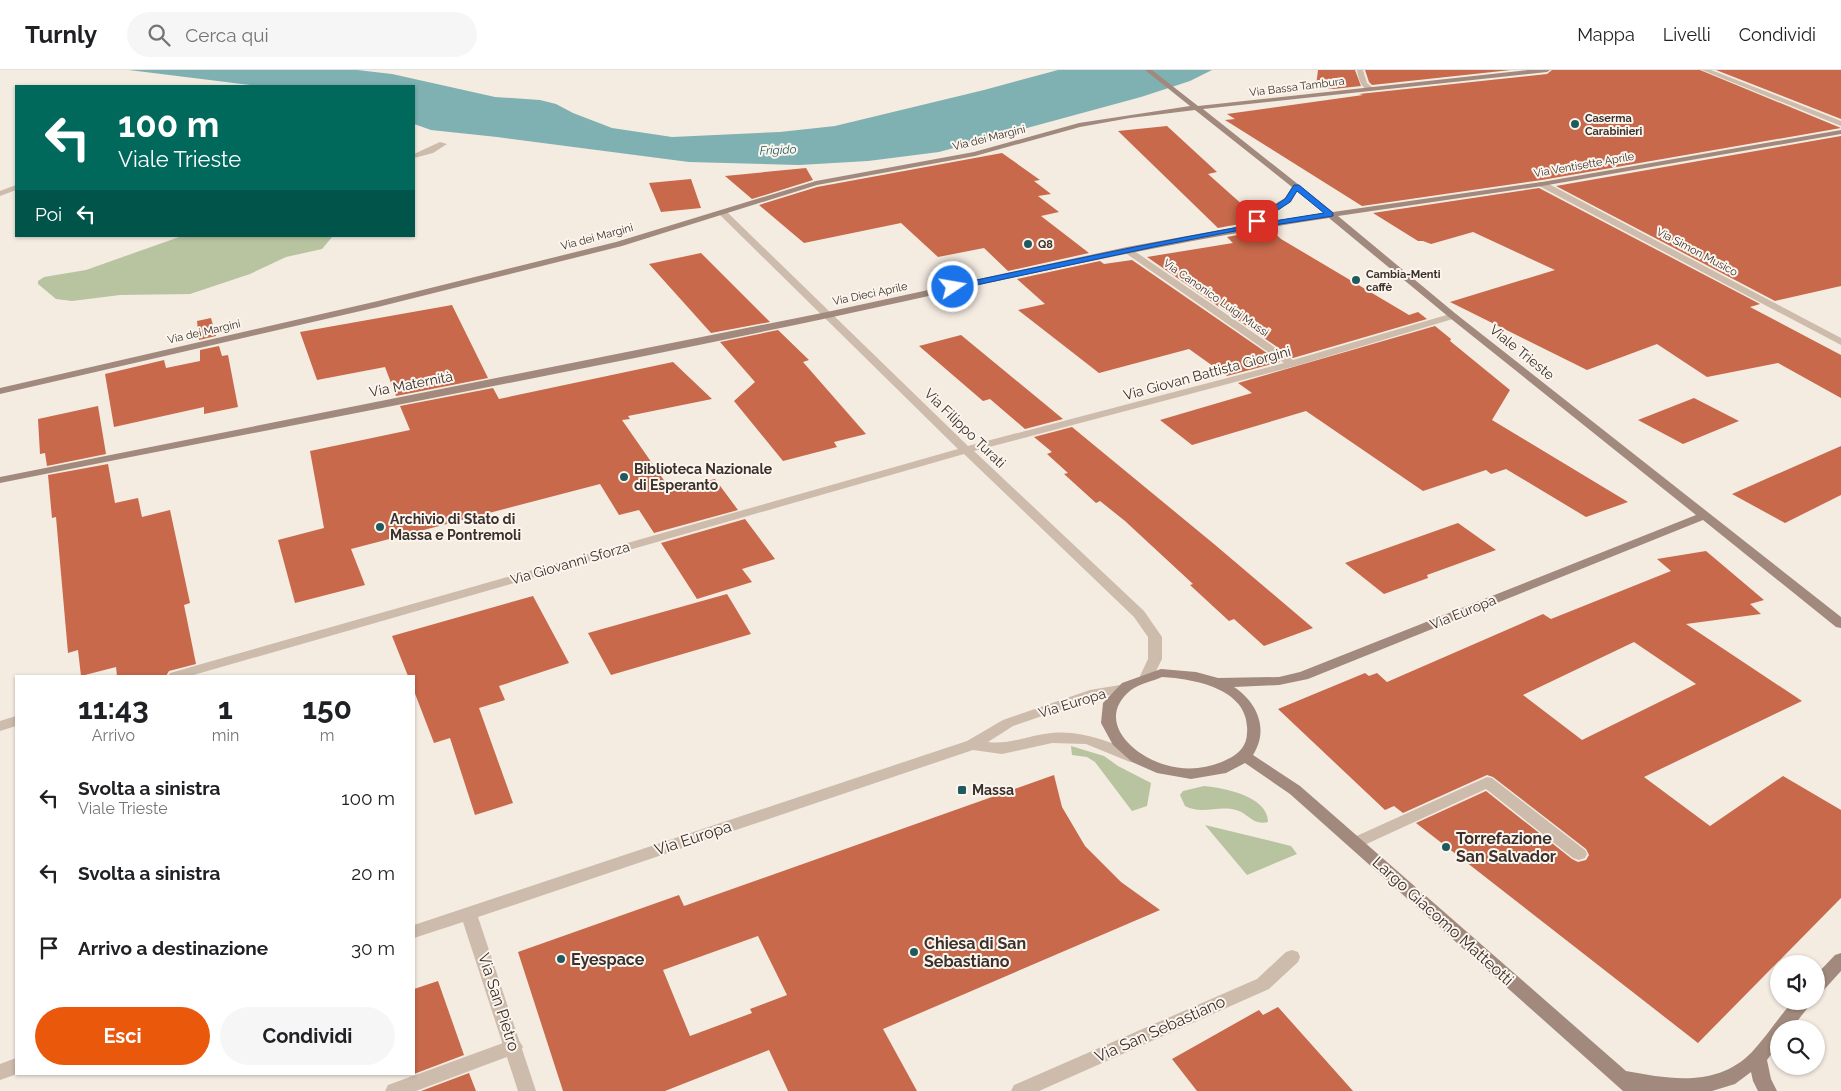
<!DOCTYPE html>
<html lang="it">
<meta charset="utf-8">
<style>
:root{--surface:#fff;--page:#f6f6f6;--text:#202124;--muted:#757577;--line:#e0e0e0;--accent:#ea580c}
body{margin:0;font-family:Raleway,sans-serif;background:var(--page);color:var(--text);height:100vh;display:flex;flex-direction:column;font-size:19px;white-space:nowrap}
*{box-sizing:border-box;margin:0}
p{font-size:16px;color:var(--muted)}
.icon{flex:none;width:28px;height:28px;fill:none;stroke:currentColor;stroke-width:2;stroke-linecap:round;stroke-linejoin:round}
.map{position:relative;flex:1;overflow:hidden}
.drawer{position:absolute;left:15px;top:605px;width:400px;height:400px;display:flex;flex-direction:column;background:var(--surface);border-radius:0px;box-shadow:0 1px 4px #0004}
.drawer>*{flex:none}
.hud{position:absolute;left:15px;top:15px;width:400px;height:152px;border-radius:0px;box-shadow:0 1px 4px #0004;background:#00695c;color:#fff;overflow:hidden}
.buttons{position:absolute;left:1770px;top:885px;display:grid;gap:10px}
.buttons a{display:grid;place-items:center;width:55px;height:55px;border-radius:50%;background:var(--surface);box-shadow:0 1px 4px #0004;font-size:25px}
.pin{position:absolute;display:grid;place-items:center;width:42px;height:42px;color:#fff;margin:-21px;border-radius:10px;box-shadow:0 2px 8px #0006}
.me{position:absolute;width:55px;margin:-28px;rotate:78deg;stroke-linejoin:round;filter:drop-shadow(0 0 4px #0008)}
.turn{display:flex;align-items:center;gap:18px;height:105px;padding:0 20px;font-size:22px}
.turn .icon{width:65px;height:65px;stroke-width:2.5}
.turn b{display:block;font-size:35px;line-height:42px}
.then{display:flex;align-items:center;height:48px;padding:0 20px;background:#0003;gap:10px;font-size:19px}
.eta{display:flex;justify-content:space-evenly;align-items:center;height:85px;text-align:center}
.eta b{font-size:30px;font-weight:700;line-height:35px}
.button{display:flex;gap:10px;margin-top:auto;padding:10px 20px}
.button a{flex:1;height:58px;border-radius:30px;background:var(--accent);color:#fff;font-size:20px;font-weight:700;line-height:58px;text-align:center}
.button a+a{background:var(--page);color:var(--text)}
ul{padding:0;list-style:none}
li{display:flex;align-items:center;gap:15px;height:75px;padding:0 20px}
li div{flex:1}
li b{display:block;font-size:19px}
li em{font-style:normal}
header{display:flex;align-items:center;gap:30px;box-sizing:border-box;height:70px;padding:0 25px;background:var(--surface);border-bottom:1px solid var(--line)}
header strong{font-size:24px}
nav{display:flex;gap:28px;margin-inline-start:auto;font-size:18px}
.search{width:350px;height:45px;background:var(--page);display:flex;align-items:center;gap:12px;box-sizing:border-box;padding:0 18px;border-radius:28px;color:var(--muted);font-size:19px}
.map>svg:first-child{display:block}
.green{fill:#b8c4a0}
.water{fill:#7fb0b2}
.building{fill:#c8694b;fill-rule:evenodd}
.lines{fill:none;stroke-linecap:round;stroke-linejoin:round}
.lane{fill:#cdbbac;fill-rule:evenodd}
.street{fill:#cdbbac;fill-rule:evenodd}
.secondary{fill:#a18a7d;fill-rule:evenodd}
.route{fill:#1a73e8;stroke:#114b97}
.poi-dot{fill:#1f5a5e;stroke:#fbf5ee;stroke-width:2}
.labels{text-anchor:middle;dominant-baseline:central;stroke-width:4;stroke-linejoin:round;paint-order:stroke}
.far-street-label{font-size:11px;fill:#3b302b;stroke:#fbf5ee}
.far-poi-label{font-size:11px;font-weight:bold;fill:#3b302b;stroke:#fbf5ee;text-anchor:start}
.far-water-label{font-size:12px;font-style:italic;fill:#1f5a5e;stroke:#fbf5ee}
.street-label{font-size:14px;fill:#3b302b;stroke:#fbf5ee}
.poi-label{font-size:14px;font-weight:bold;fill:#3b302b;stroke:#fbf5ee;text-anchor:start}
.near-street-label{font-size:16px;fill:#3b302b;stroke:#fbf5ee}
.near-poi-label{font-size:16px;font-weight:bold;fill:#3b302b;stroke:#fbf5ee;text-anchor:start}
</style>
<header>
<strong>Turnly</strong>
<div class="search"><svg class="icon" aria-label="search" viewBox="0 0 24 24"><circle cx="10" cy="10" r="6"/><path d="M15 15l6 6"/></svg>Cerca qui</div>
<nav><a>Mappa</a><a>Livelli</a><a>Condividi</a></nav>
</header>
<div class="map">
<svg width="1841" height="1021" viewBox="0 0 1841 1021">
<rect width="100%" height="100%" fill="#f4ebe1"/>
<path class="green" d="M182 166H333L322 179 286 187 250 204 190 224 120 225 72 231 56 229 38 214V211L44 207 86 200Z
M1071 676 1104 686 1118 696 1151 713 1147 736 1132 741 1095 692 1087 687 1072 685Z
M1204 716C1224 718 1268 726 1268 752 1253 756 1248 743 1236 740 1218 735 1202 745 1185 736L1180 725 1183 721Z
M1205 755 1291 776 1297 784 1247 805Z"/>
<path class="water" d="M129 0H357L392 4 495 27 540 30 556 34 573 43 612 58 672 67 780 62 835 56 984 20 1058 0H1212L1190 11 1141 27 939 82 868 91 799 95 689 92 497 67 431 60 414 54V16H258Z"/>
<path class="building" d="M1318 0H1355L1361 16 1333 19 1316 16Z
M1365 0H1511L1372 15 1369 12Z
M1552 0H1700L1841 58 1542 110 1362 136 1225 50 1235 49 1227 44 1363 25 1359 24 1547 4Z
M1716 0H1841V49Z
M1167 56 1217 102 1208 104 1254 145 1246 149 1245 153 1218 158 1118 61Z
M1841 66V216L1775 231 1556 116Z
M1002 83 1040 110 1034 111 1051 124 1038 126 1059 142 1041 146 1089 183 1008 201 984 178 938 187 901 153 804 173 759 135 817 117Z
M806 98 813 110 752 129 725 106Z
M691 109 701 138 661 142 649 113Z
M1539 118 1760 234 1750 237 1841 285V328L1778 293 1707 307 1657 274 1587 300 1450 232 1555 200 1473 162 1431 174 1423 171H1418L1373 143Z
M1270 159 1281 169 1409 245 1418 242 1427 249 1293 288 1147 187 1233 173 1227 167Z
M701 183 770 252 711 263 649 194Z
M1132 190 1280 292 1227 306 1189 279 1099 303 1018 240 1045 234 1017 209 1100 191 1104 194Z
M452 235 488 308 396 326 385 297 317 310 300 262Z
M211 248 216 266 199 270 197 251Z
M1435 256 1451 269 1450 271 1510 320 1492 350 1628 432 1586 447 1506 399 1491 404 1486 400 1423 421 1306 341 1192 375 1160 350 1252 323 1238 313Z
M778 260 809 290 803 292 866 364 834 372 837 377 783 391 734 331 755 312 720 272Z
M961 265 1063 349 1025 359 990 329 983 331 919 276Z
M219 276 222 286 228 285 238 337 204 344V337L114 357 105 304 164 290 166 298 200 291V280Z
M673 292 712 329 628 346 630 349 622 350 670 419 715 409 738 440 654 463 639 440 619 445 600 414 351 479 365 515 295 533 278 470 324 458 310 381 410 360 400 336 493 318 499 329Z
M1694 328 1739 351 1683 374 1638 350Z
M98 336 106 384 47 396 45 383 40 384 38 349Z
M1072 357 1214 474 1313 558 1264 576 1234 549 1229 551 1190 515 1193 514 1125 451 1100 431 1096 433 1064 404 1068 403 1047 384 1052 382 1034 367Z
M1841 376V425L1785 453 1732 424Z
M108 394 115 433 138 428 142 447 170 440 190 533 184 535 196 594 169 601 166 606H117L116 597 81 606 78 580 68 583 56 447 52 448 48 405Z
M745 449 775 489 742 499 752 512 697 529 661 473Z
M1458 453 1496 480 1427 505 1428 508 1384 524 1345 493Z
M1706 481 1764 530 1750 534 1761 544 1686 554 1802 631 1644 707 1710 756 1783 706 1841 740V828L1698 973 1416 753 1486 721 1572 789 1578 792 1586 790 1589 785 1586 779 1493 707 1487 705 1403 743 1394 736 1385 740 1278 639 1365 603 1369 606 1377 603 1387 612 1543 544 1551 549 1671 501 1657 489ZM1634 572 1696 614 1582 670 1523 625Z
M727 524 751 564 611 605 588 563Z
M533 526 569 593 499 616 505 630 479 638 513 733 475 745 450 668 434 673 414 621V606H408L392 566Z
M1054 705 1062 737 1085 776 1121 812 1160 840 883 959 917 1021H788L769 980 665 1021H563L518 882 679 825 684 836ZM758 866 787 925 750 939 752 943 690 966 663 900Z
M438 911 464 985 414 1004V919Z
M1278 937 1353 1021H1197L1172 989 1259 940 1263 945Z
M469 1003 476 1021H421Z"/>
<g class="lines">
<path class="lane" d="M440 72 447 74 433 83 414 88V84Z
M16 115V120L0 126V121Z
M1487 707 1492 708 1585 780 1587 784 1585 788 1579 790 1573 788 1486 719 1360 777 1355 779 1350 777 1347 773 1350 769Z
M514 969 520 972 523 977 520 982 416 1021H385L388 1015Z"/>
<path class="street" d="M1357 0H1363L1367 13 1373 18V20C1361 21 1359 10 1357 0Z
M1702 0H1711L1841 51V56Z
M1539 112H1545L1841 268V275L1539 116Z
M720 141H726L968 376 1284 293 1124 182V178H1130L1293 290 1450 244H1456L1458 246 1456 248 1296 296 974 381 1144 541 1162 567V589L1152 609H1142L1140 606 1148 589V567L1134 547 964 384 190 606H168L170 603 958 379 720 145Z
M1120 615 1125 617 1127 620 1125 623 1097 627 1013 656 988 672C1010 675 1029 665 1052 663 1084 660 1111 673 1140 684L1142 688 1140 692H1130L1086 674 1052 673 1002 684 973 680 478 847 536 1021H518L463 852 414 868V855L967 671 1003 650 1090 620Z
M16 646V656L0 661V651Z
M1292 880 1298 882 1300 887 1298 892 1269 919 1039 1021H1011L1014 1015 1257 909 1286 882Z
M16 988 17 1004 0 1010V994Z"/>
<path class="secondary" d="M1145 0H1152L1198 36 1528 0H1550L1547 2 1203 39 1333 142 1542 112 1841 60V64L1542 116 1338 146 1456 244 1841 547V558L1836 557 1703 450 1308 609 1279 615 1234 617C1258 633 1269 660 1253 685L1300 716 1626 1001C1669 1009 1717 1018 1752 982 1766 967 1779 947 1793 931H1813L1791 959H1779V974L1767 990 1771 1009 1777 1021H1758L1753 1011 1751 1002 1735 1014 1712 1021H1623L1290 724 1245 693 1226 703 1191 709 1157 703 1132 692 1113 675 1101 653 1103 633 1122 613 1161 599 1196 602 1218 608 1279 607 1300 602 1696 445 1450 248 1329 148C1160 173 995 212 828 248 553 306 276 358 0 413V407L827 242 1127 177 1247 155V151L1285 128 1292 117 1195 40 1130 48 1080 57 975 86 817 115 622 176 378 237 0 324V318L378 231 616 172 816 111 974 82 1079 53 1190 36ZM1297 121 1324 143 1255 154 1291 132ZM1162 607C1195 609 1251 619 1247 663 1247 675 1239 684 1228 689 1209 699 1186 701 1166 695 1133 686 1094 650 1131 620 1139 614 1153 611 1162 607Z
M1841 883V901L1822 922 1816 924V905L1835 885Z"/>
</g>
<path class="route" d="M1294 115H1299L1333 143V146L1235 161 1163 175 953 220 949 217 953 215C1077 189 1199 162 1324 143L1297 121 1290 132 1260 152H1255V149L1285 129Z"/>
<g class="poi-dot">
<circle cx="1575" cy="54" r="5"/>
<circle cx="1028" cy="174" r="5"/>
<circle cx="1356" cy="210" r="5"/>
<circle cx="624" cy="407" r="5"/>
<circle cx="380" cy="457" r="5"/>
<rect x="957" y="715" width="10" height="10" rx="2.5"/>
<circle cx="1446" cy="777" r="5"/>
<circle cx="914" cy="882" r="5"/>
<circle cx="561" cy="889" r="5"/>
</g>
<g class="labels">
<g class="far-street-label">
<text transform="translate(1297 17) rotate(-7)">Via Bassa Tambura</text>
<text transform="translate(989 68) rotate(-14)">Via dei Margini</text>
<text transform="translate(1584 95) rotate(-10)">Via Ventisette Aprile</text>
<text transform="translate(597 167) rotate(-15)">Via dei Margini</text>
<text transform="translate(1697 182) rotate(28)">Via Simon Musico</text>
<text transform="translate(870 224) rotate(-12)">Via Dieci Aprile</text>
<text transform="translate(1216 228) rotate(35)">Via Canonico Luigi Mussi</text>
<text transform="translate(204 262) rotate(-13)">Via dei Margini</text>
</g>
<g class="far-poi-label">
<text x="1585" y="48">Caserma<tspan x="1585" dy="13">Carabinieri</tspan></text>
<text x="1038" y="174">Q8</text>
<text x="1366" y="204">Cambia-Menti<tspan x="1366" dy="13">caffè</tspan></text>
</g>
<g class="far-water-label">
<text transform="translate(778 80) rotate(-2)">Frigido</text>
</g>
<g class="street-label">
<text transform="translate(1522 282) rotate(39)">Viale Trieste</text>
<text transform="translate(1207 303) rotate(-15)">Via Giovan Battista Giorgini</text>
<text transform="translate(411 314) rotate(-11)">Via Maternità</text>
<text transform="translate(965 358) rotate(44)">Via Filippo Turati</text>
<text transform="translate(570 493) rotate(-16)">Via Giovanni Sforza</text>
<text transform="translate(1463 542) rotate(-22)">Via Europa</text>
<text transform="translate(1072 633) rotate(-17)">Via Europa</text>
</g>
<g class="poi-label">
<text x="634" y="399">Biblioteca Nazionale<tspan x="634" dy="16">di Esperanto</tspan></text>
<text x="390" y="449">Archivio di Stato di<tspan x="390" dy="16">Massa e Pontremoli</tspan></text>
<text x="972" y="720">Massa</text>
</g>
<g class="near-street-label">
<text transform="translate(693 768) rotate(-18)">Via Europa</text>
<text transform="translate(1443 851) rotate(42)">Largo Giacomo Matteotti</text>
<text transform="translate(499 932) rotate(72)">Via San Pietro</text>
<text transform="translate(1160 959) rotate(-24)">Via San Sebastiano</text>
</g>
<g class="near-poi-label">
<text x="1456" y="768">Torrefazione<tspan x="1456" dy="18">San Salvador</tspan></text>
<text x="924" y="873">Chiesa di San<tspan x="924" dy="18">Sebastiano</tspan></text>
<text x="571" y="889">Eyespace</text>
</g>
</g>
</svg>
<div class="buttons">
<a><svg class="icon" aria-label="sound" viewBox="0 0 24 24"><path d="M4 9h4l5-4v14l-5-4H4zM17 9q2 3 0 6"/></svg></a>
<a><svg class="icon" aria-label="search" viewBox="0 0 24 24"><circle cx="10" cy="10" r="6"/><path d="M15 15l6 6"/></svg></a>
</div>
<div class="pin" style="left:1257px;top:151px;background:#d93025"><svg class="icon" aria-label="arrive" viewBox="0 0 24 24"><path d="M6 21V4h12l-3 4 3 4H6"/></svg></div>
<svg class="me" style="left:953px;top:217px" viewBox="-20 -20 40 40"><circle r="17" fill="#1a73e8" stroke="#fff" stroke-width="3"/><path d="M0-11L8 9 0 5-8 9z" fill="#fff"/></svg>
<div class="hud">
<div class="turn"><svg class="icon" aria-label="left" viewBox="0 0 24 24"><path d="M17 20v-9H6M10 6l-5 5 5 5"/></svg><div><b>100 m</b>Viale Trieste</div></div>
<div class="then">Poi<svg class="icon" aria-label="left" viewBox="0 0 24 24"><path d="M17 20v-9H6M10 6l-5 5 5 5"/></svg></div>
</div>
<section class="drawer">
<div class="eta">
<div><b>11:43</b><p>Arrivo</p></div>
<div><b>1</b><p>min</p></div>
<div><b>150</b><p>m</p></div>
</div>
<ul>
<li><svg class="icon" aria-label="left" viewBox="0 0 24 24"><path d="M17 20v-9H6M10 6l-5 5 5 5"/></svg><div><b>Svolta a sinistra</b><p>Viale Trieste</p></div><em>100 m</em></li>
<li><svg class="icon" aria-label="left" viewBox="0 0 24 24"><path d="M17 20v-9H6M10 6l-5 5 5 5"/></svg><div><b>Svolta a sinistra</b></div><em>20 m</em></li>
<li><svg class="icon" aria-label="arrive" viewBox="0 0 24 24"><path d="M6 21V4h12l-3 4 3 4H6"/></svg><div><b>Arrivo a destinazione</b></div><em>30 m</em></li>
</ul>
<div class="button"><a>Esci</a><a>Condividi</a></div>
</section>
</div>
